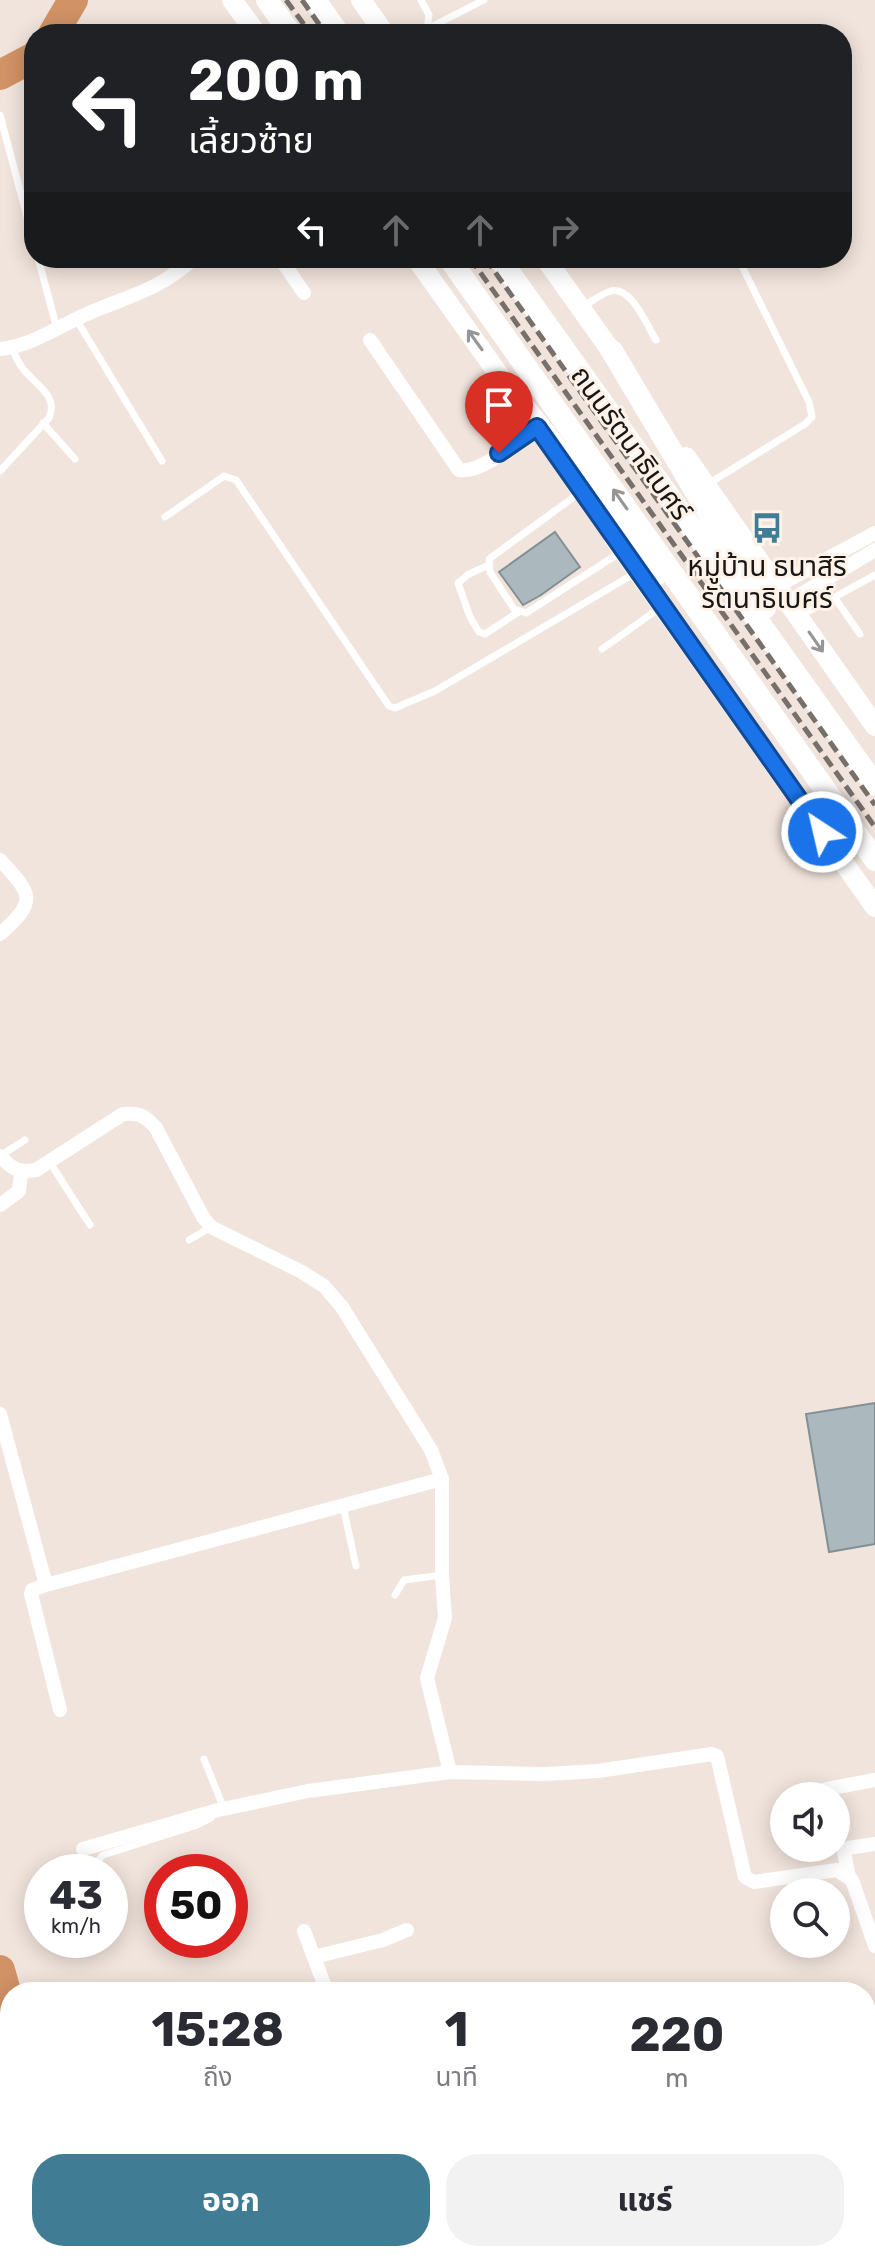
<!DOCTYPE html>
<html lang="th">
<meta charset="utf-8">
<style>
:root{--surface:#fff;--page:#f2f2f3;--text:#2b2b33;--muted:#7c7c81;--accent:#407d94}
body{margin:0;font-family:Rubik,"Noto Sans Thai",sans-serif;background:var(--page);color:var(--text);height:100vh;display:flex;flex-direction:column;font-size:30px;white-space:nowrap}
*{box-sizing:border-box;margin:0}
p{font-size:26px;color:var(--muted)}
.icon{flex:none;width:44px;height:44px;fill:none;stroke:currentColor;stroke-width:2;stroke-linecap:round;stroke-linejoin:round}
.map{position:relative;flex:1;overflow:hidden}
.panel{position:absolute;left:0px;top:1982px;width:876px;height:280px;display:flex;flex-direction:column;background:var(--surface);border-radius:32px 32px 0 0;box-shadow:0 4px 20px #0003}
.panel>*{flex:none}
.hud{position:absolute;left:24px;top:24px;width:828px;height:244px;border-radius:32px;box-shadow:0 4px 20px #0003;background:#202124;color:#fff;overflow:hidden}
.buttons{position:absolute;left:770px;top:1782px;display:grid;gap:16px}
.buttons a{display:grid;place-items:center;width:80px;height:80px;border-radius:50%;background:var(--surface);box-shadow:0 4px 20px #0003;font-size:40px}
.speed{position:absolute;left:24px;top:1854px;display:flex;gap:16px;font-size:40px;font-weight:700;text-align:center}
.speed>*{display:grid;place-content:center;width:104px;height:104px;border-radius:50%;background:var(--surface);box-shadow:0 4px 20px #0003;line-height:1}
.speed small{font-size:20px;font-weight:400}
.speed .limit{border:12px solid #d22;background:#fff;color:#111}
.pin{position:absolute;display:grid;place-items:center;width:68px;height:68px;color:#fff;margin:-82px -34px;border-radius:50% 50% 50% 0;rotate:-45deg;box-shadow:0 0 8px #0007}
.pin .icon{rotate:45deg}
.me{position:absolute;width:88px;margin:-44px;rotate:325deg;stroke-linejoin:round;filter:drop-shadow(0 0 6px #0008)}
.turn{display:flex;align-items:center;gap:28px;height:168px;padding:0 32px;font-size:36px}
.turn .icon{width:104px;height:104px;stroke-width:2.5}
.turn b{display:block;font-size:56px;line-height:68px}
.lanes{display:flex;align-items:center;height:76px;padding:0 32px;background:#0003;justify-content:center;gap:40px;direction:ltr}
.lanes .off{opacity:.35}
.eta{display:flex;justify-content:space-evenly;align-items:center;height:136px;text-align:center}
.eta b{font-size:48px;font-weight:700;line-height:56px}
.primary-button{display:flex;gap:16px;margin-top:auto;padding:16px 32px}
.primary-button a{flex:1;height:92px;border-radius:32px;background:var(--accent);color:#fff;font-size:32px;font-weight:700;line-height:92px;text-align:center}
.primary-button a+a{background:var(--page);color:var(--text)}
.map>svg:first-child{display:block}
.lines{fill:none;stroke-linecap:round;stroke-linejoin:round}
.river{stroke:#d19265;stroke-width:30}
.building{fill:#abb9bf;stroke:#829096;stroke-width:2}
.lane{stroke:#fff;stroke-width:7}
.street{stroke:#fff;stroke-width:14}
.secondary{stroke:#fff;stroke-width:20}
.primary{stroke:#fff;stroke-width:22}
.rail{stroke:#776f6a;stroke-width:5;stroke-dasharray:12 6;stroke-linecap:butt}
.oneway{stroke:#989695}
.route-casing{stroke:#114b97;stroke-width:20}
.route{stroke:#1a73e8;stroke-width:14}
.labels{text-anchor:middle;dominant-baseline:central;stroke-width:6;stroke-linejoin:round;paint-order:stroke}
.street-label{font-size:28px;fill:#1a1613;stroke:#fef2e9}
.poi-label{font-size:28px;fill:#1a1613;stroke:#fef2e9}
</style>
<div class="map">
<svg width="875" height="2262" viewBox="0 0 875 2262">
<rect width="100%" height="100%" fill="#f1e4dc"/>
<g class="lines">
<path class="river" d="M53 34 73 0
M0 75 34 57
M0 1970 10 2006
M66 2252V2262"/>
</g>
<path class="building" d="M555 532 580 567 541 595 523 605 499 572Z
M875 1403V1544L829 1552 806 1414Z"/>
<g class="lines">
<path class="lane" d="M427 29 484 0
M420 34 427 29 429 15 421 0
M0 115 34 243
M38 258 57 329
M582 307C591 302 601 294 611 291 632 286 647 326 656 340
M76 319 162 461
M43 423 75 459
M0 471 49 418C59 396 36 385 24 370 18 363 15 355 11 347
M708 484 805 424 812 417 809 402 738 258
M582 491 489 559 490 572 514 609 526 613 621 552
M165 517 224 476 236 480 389 706 395 708 435 691 637 572
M489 565 469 574 458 583 470 617 479 632 485 634 520 611
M834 597 860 634
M800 616 875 575
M602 649 661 607
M0 1156 25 1140
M49 1161 90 1225
M189 1240 211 1227
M343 1506 356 1566
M395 1595 404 1580 442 1575
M204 1759 224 1809
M99 1872 96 1863 103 1855 194 1826 211 1818
M579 2252 581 2262
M699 2252 700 2262
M752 2252V2262
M630 2262 632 2252"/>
<path class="street" d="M280 258 304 293
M370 340 459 470C482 474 517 441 537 427
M0 349C25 347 52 331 74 320 120 297 154 295 194 258
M777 586 875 533
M788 602 875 550
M0 860C33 895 37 901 0 934
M0 1156C12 1169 18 1173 36 1170L123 1114C139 1113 145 1115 156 1128L203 1217 211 1227 302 1272 324 1286 342 1307 431 1450 442 1479V1575L445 1618 427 1678 450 1772 546 1774 598 1771 712 1754 717 1756 745 1877 754 1882 837 1870 852 1880 875 1946
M0 1205 19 1191 21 1173
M0 1414 46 1585 442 1479
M46 1585 32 1590 31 1594 60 1710
M818 1796 820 1791 827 1789 875 1780
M83 1849 218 1810 308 1791 450 1772
M849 1877 844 1852 848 1848 875 1844
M304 1931 327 1992
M314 1957 383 1940 407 1930
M464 1992 475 1989
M866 2222 875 2220
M429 2252 431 2262
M660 2252 661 2262"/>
<path class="secondary" d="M232 0 257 34
M361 0 385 34
M416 258 522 407
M545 258 619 362
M686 457 875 726
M614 538 875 907"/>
<path class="primary" d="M267 0 291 34
M315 0 339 34
M449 258 875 860
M499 258 875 785
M612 351 765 608
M513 393 656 575"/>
<path class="rail" d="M286 0 311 34
M302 0 326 34
M470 258 875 827
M485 258 875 805"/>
</g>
<defs><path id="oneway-shaft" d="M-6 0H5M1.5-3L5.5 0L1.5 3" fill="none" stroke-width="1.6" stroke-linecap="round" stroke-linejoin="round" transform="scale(2)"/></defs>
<g class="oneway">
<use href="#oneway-shaft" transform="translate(475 340) rotate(-126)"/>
<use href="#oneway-shaft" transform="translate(620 499) rotate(-125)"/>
<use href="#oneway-shaft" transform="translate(816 642) rotate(55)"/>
</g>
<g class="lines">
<defs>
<path id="route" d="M499 453 537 427 822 832"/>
</defs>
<use href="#route" class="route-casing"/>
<use href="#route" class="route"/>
</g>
<defs>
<symbol id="bus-bare" viewBox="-9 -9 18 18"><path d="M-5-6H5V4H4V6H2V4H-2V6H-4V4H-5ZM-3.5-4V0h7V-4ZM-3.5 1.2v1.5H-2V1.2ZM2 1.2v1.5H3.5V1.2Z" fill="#407d94" stroke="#fef2e9" stroke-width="2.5" paint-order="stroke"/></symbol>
</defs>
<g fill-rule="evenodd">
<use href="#bus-bare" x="745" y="506" width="44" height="44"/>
</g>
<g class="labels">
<g class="street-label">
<text transform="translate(631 443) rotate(54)">ถนนรัตนาธิเบศร์</text>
</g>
<g class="poi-label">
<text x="767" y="566">หมู่บ้าน ธนาสิริ<tspan x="767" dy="32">รัตนาธิเบศร์</tspan></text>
</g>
</g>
</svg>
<div class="buttons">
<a><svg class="icon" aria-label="sound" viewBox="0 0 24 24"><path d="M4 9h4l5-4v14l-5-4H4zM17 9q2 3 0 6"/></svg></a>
<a><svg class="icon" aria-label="search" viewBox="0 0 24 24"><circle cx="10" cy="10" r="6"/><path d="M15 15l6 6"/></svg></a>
</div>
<div class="speed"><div>43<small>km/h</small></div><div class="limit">50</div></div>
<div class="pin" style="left:499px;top:453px;background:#d93025"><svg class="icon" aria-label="arrive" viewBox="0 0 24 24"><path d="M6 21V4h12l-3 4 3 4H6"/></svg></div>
<svg class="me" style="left:822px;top:832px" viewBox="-20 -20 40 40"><circle r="17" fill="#1a73e8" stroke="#fff" stroke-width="3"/><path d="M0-11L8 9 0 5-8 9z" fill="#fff"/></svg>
<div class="hud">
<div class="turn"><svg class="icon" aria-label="left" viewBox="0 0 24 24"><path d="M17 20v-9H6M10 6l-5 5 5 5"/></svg><div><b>200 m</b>เลี้ยวซ้าย</div></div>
<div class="lanes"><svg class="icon" aria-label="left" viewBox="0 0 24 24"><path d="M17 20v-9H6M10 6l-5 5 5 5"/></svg><svg class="icon off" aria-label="ahead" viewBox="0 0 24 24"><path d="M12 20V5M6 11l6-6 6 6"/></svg><svg class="icon off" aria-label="ahead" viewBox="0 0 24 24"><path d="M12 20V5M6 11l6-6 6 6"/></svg><svg class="icon off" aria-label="right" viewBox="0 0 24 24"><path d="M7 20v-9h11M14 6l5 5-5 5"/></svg></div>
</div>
<section class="panel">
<div class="eta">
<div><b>15:28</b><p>ถึง</p></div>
<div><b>1</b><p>นาที</p></div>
<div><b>220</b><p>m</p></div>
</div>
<div class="primary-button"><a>ออก</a><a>แชร์</a></div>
</section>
</div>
